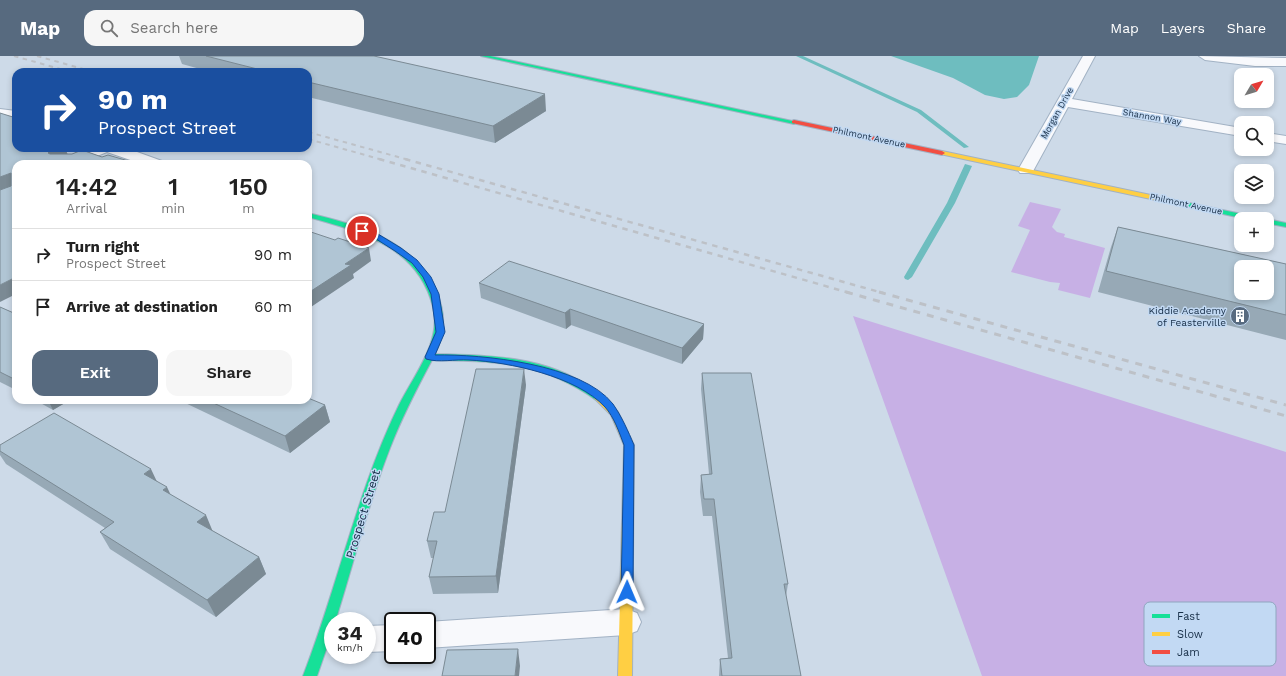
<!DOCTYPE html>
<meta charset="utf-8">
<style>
:root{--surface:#fff;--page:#f6f6f6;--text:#222;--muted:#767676;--line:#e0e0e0;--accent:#576a7f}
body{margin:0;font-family:"Work Sans",sans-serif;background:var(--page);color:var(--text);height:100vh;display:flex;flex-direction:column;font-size:15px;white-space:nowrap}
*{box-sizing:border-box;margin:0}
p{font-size:13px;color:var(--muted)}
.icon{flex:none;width:22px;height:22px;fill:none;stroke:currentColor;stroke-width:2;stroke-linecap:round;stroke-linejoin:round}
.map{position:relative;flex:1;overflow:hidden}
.side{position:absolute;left:12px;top:104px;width:300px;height:244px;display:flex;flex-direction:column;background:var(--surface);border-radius:12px;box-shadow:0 2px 6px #0003}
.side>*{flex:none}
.hud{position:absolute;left:12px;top:12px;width:300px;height:84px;border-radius:12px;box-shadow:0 2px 6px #0003;background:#1a4fa0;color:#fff;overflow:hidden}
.needle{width:26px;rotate:52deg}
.fabs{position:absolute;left:1234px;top:12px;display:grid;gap:8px}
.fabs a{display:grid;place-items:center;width:40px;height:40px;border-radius:8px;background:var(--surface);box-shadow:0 2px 6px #0003;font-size:20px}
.speed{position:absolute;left:324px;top:556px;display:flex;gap:8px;font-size:20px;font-weight:700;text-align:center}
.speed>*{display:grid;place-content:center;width:52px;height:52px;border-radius:50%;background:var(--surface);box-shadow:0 2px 6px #0003;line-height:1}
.speed small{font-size:10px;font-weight:400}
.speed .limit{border:2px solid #111;border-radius:6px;background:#fff;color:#111}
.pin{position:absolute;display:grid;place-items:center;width:34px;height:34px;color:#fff;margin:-17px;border:2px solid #fff;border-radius:50%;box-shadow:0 1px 4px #0007}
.me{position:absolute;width:44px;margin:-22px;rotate:1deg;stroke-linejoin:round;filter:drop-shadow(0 0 3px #0008)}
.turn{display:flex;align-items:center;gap:14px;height:84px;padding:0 20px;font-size:18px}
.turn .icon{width:52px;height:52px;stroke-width:2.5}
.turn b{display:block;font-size:28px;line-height:34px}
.eta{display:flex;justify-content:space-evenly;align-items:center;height:68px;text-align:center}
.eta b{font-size:24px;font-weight:600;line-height:28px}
.action{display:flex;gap:8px;margin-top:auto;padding:8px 20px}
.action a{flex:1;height:46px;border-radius:12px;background:var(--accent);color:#fff;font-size:16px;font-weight:600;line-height:46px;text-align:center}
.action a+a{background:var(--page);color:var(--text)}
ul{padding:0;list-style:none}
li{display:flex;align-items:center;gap:12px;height:52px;padding:0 20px;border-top:1px solid var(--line)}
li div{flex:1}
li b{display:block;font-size:15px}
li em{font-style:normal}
header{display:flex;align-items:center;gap:24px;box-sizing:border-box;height:56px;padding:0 20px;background:var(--accent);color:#fff}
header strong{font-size:19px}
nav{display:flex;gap:22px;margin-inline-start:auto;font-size:14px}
.search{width:280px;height:36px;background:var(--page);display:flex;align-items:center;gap:10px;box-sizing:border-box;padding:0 14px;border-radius:12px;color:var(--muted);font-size:15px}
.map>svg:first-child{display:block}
.green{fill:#c7b0e5}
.water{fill:#6ebdbf}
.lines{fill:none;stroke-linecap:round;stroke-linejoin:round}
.stream{fill:#6ebdbf;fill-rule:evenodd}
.street-casing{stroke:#a2b2c4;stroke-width:2}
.fast-casing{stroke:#a2b2c4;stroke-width:2}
.slow-casing{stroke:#a2b2c4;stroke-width:2}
.jam-casing{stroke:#a2b2c4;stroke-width:2}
.street{fill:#f8f9fc;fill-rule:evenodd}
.fast{fill:#16e098;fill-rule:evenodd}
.slow{fill:#ffcf43;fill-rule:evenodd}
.jam{fill:#f24e42;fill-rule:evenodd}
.rail-far2{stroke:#bdc1c7;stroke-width:2;stroke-dasharray:4.5 4.5;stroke-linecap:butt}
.rail-far1{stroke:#bdc1c7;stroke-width:2.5;stroke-dasharray:5.5 5.5;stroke-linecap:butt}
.rail{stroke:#bdc1c7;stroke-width:3;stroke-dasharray:7 7;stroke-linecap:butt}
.wall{fill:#97a9b6}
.shaded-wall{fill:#7b8a94}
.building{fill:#b0c5d4;stroke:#7b8a94;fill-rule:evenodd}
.route{fill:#1a73e8;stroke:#114b97}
.labels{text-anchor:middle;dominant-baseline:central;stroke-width:3;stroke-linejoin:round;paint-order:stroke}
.far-street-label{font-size:9px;fill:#172e47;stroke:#c2d9f3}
.poi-label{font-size:10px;fill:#172e47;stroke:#c2d9f3;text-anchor:end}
.near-street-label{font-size:12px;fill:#172e47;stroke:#c2d9f3}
.key{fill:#c2d9f3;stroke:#8fa6bf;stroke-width:1}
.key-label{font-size:11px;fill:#172e47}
</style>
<header>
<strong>Map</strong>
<div class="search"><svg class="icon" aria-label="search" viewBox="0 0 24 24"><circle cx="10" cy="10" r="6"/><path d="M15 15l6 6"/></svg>Search here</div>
<nav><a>Map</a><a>Layers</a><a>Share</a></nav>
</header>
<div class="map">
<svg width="1286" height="620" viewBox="0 0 1286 620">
<rect width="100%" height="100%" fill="#cddae8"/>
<path class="green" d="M1030 146 1061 153 1052 171 1057 176 1065 178 1064 181 1105 192 1090 242 1058 234 1060 227 1050 226 1011 216 1030 174 1018 170Z
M853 260 1286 396V620H982Z"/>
<path class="water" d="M891 0H1039L1029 29 1017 41 1004 43 985 39 953 22Z"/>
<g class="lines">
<path class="stream" d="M796 0H803L921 54 969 91 964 92 917 56Z
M965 108 972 110 955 147 912 221 908 224 905 223 904 221 947 147Z"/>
<defs>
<path id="street" d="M1083 0H1095L1072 43 1241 72V80L1068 51 1032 117H1020L1018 114Z
M1199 0 1286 2V10H1255L1205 4Z
M0 53 16 55V63L0 61Z
M1267 77 1286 80V88L1267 85Z
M90 92H126L162 105 165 108H142L107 96 77 108H55L58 105Z
M626 553 637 557 641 566 637 575 626 579 427 592V566Z
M393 569V595L367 596V570Z"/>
<path id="fast" d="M481 0H490L797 66 794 68Z
M1165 142 1256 161 1260 163H1246L1163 145 1162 144Z
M308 157C361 170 413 183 437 237 446 259 445 277 435 298 486 299 546 300 589 331 594 334 600 337 604 342L599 345 596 344C543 306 495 305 432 304 417 332 402 361 390 392 368 448 354 506 336 563V565H333V574L317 620H303C338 530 357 435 399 349 414 319 442 285 433 251 418 190 361 176 308 161Z
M1266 163H1267L1286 167V171L1267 167Z"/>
<path id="slow" d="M942 95 1165 142 1168 144 1165 146 940 98V96Z
M599 339 602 340 618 356 634 389 632 620H618L624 389 611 359 594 342Z"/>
<path id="jam" d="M794 64 942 95 945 97 942 99 792 67V65Z"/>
</defs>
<use href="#street" class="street-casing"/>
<use href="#fast" class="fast-casing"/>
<use href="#slow" class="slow-casing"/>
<use href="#jam" class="jam-casing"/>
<use href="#street" class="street"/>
<use href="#fast" class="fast"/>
<use href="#slow" class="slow"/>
<use href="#jam" class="jam"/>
<path class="rail-far2" d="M14 0 71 16
M37 0 94 16
M308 76 409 104
M308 83 383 104"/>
<path class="rail-far1" d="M379 103 850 237
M405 103 883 237"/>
<path class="rail" d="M846 236 1286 360
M879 236 1286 349"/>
</g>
<path class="wall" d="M179 0H374L546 55 495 87 308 41V16H211L182 8Z
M1118 171 1286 208V284L1098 236 1111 191Z
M479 227 704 268 703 283 682 308 571 269 566 273 481 242Z
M0 251 16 258V334L0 326Z
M702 317 788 528 786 540 801 620H719L720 603 728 602 712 460H703L700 436 701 419 709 418 701 333Z
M526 329 498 537 433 538 429 521 434 502H431L427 485Z
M35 344H70L53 354Z
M179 344H308L325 349 330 366 290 397Z
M0 389 156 425 171 439 213 475 259 501 266 518 216 561 110 493 100 476 105 472 6 408 0 399Z"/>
<path class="shaded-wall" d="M545 38 546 55 495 87 493 70Z
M53 92H65L68 99 57 104 48 97Z
M11 117 16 129 0 135V121Z
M369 192 371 205 353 218 354 222 308 253V237L345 208Z
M16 221V238L0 246V229Z
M570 253 571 269 566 273 565 257Z
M704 268 703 283 682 308V292Z
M524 313 526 329 498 537 496 520Z
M48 344H70L53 354Z
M325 349 330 366 290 397 285 380Z
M151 413 159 430 144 418Z
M167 431 175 448 163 434Z
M206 459 213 476 197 466Z
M259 501 266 518 216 561 207 544Z
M518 593 520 610 519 620H515Z"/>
<path class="building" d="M206 0H374L545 38 493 70 308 26V16H269Z
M0 57 16 62V92H53L48 97 50 98H72L82 94 102 101 108 99 139 108H16V221L0 229V134L11 130V117L0 121Z
M1118 171 1286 208V259L1106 215ZM1241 211H1267V237H1241Z
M308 175 335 184 338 182 369 192 345 208 351 209 308 237Z
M509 205 704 268 682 292 570 253 565 257 479 227Z
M0 251 16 258V324L0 316Z
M476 313H524L496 520 429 521 437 485H427L434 456H445Z
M702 317H751L788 528H784L801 620H722L720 603 732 602 714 443H704L701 419 712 418Z
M308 342 325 349 285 380 207 344H308Z
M54 357 151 413 144 418 167 431 163 434 206 459 197 466 259 501 207 544 100 476 114 466 0 395V389Z
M518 593 515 620H442L447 594Z"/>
<path class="route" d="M362 173 378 178 401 192 417 204 431 221 439 238 445 276 435 299C482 298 582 308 613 348 622 361 628 375 634 389L633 536 631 540 627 541 622 540 621 536 624 389C619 376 614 361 605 351 576 320 509 306 469 304 455 303 439 307 426 303L425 301 436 276 431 238 423 221 412 207 395 195 373 181 359 177 358 175Z"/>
<defs>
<symbol id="building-disc" viewBox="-11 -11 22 22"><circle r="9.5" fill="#576a7f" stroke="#c2d9f3"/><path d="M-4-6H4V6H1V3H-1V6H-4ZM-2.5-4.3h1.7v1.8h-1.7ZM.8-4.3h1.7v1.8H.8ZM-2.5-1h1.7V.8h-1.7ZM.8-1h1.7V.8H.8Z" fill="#fff"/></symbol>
</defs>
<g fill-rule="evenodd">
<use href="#building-disc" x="1229" y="249" width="22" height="22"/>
</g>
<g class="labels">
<g class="far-street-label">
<text transform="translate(1057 57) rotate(-61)">Morgan Drive</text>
<text transform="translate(1152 61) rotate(10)">Shannon Way</text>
<text transform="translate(869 81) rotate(12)">Philmont Avenue</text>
<text transform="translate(1186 148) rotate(12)">Philmont Avenue</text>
</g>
<g class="poi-label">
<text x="1226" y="254">Kiddie Academy<tspan x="1226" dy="12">of Feasterville</tspan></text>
</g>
<g class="near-street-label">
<text transform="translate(363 458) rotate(-73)">Prospect Street</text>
</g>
</g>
<rect x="1144" y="546" width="132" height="64" rx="6" class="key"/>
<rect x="1152" y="558" width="18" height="4" fill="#16e098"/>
<rect x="1152" y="576" width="18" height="4" fill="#ffcf43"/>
<rect x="1152" y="594" width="18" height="4" fill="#f24e42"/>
<g class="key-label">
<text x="1177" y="564">Fast</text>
<text x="1177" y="582">Slow</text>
<text x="1177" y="600">Jam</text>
</g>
</svg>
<div class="fabs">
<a><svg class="needle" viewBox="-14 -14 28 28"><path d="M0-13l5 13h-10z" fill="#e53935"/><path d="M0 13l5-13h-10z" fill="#767676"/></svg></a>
<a><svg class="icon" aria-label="search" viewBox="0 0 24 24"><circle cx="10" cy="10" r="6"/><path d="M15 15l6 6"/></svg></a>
<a><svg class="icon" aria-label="layers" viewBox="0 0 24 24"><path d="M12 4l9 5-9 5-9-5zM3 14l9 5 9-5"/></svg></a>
<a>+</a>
<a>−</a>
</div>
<div class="speed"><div>34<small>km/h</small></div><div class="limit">40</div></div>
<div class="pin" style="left:362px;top:175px;background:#d93025"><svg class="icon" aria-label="arrive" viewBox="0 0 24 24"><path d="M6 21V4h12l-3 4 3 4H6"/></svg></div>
<svg class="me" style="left:627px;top:536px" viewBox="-20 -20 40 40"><path d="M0-17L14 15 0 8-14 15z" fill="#1a73e8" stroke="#fff" stroke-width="4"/></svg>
<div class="hud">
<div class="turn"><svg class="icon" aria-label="right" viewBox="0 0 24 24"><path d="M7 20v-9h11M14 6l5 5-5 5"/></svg><div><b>90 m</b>Prospect Street</div></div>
</div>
<section class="side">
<div class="eta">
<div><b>14:42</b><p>Arrival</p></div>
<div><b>1</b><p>min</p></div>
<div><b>150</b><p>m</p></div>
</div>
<ul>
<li><svg class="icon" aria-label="right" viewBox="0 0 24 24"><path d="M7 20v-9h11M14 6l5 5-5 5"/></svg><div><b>Turn right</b><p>Prospect Street</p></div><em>90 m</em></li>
<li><svg class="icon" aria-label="arrive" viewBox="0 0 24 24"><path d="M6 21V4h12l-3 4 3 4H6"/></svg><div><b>Arrive at destination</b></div><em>60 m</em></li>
</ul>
<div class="action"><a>Exit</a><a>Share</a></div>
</section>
</div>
